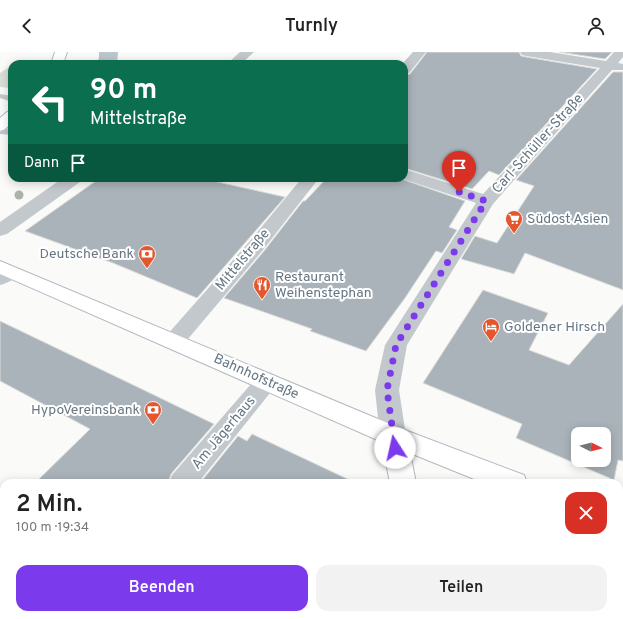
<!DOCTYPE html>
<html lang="de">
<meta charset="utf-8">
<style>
:root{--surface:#fff;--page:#f2f2f2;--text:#222;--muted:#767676;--accent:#7c3aed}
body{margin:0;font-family:Overpass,sans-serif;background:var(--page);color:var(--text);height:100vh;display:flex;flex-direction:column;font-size:15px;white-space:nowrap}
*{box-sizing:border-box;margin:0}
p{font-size:13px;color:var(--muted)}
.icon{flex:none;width:22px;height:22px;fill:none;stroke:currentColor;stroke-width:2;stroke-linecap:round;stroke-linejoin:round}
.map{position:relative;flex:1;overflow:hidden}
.panel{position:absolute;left:0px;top:427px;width:623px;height:140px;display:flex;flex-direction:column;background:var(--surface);border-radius:12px 12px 0 0;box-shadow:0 2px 10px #0003}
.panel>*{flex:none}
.guide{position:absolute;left:8px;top:8px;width:400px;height:122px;border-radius:12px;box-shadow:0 2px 10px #0003;background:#0b6e4f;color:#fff;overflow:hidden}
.needle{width:26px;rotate:96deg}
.controls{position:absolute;left:571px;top:375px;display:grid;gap:8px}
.controls a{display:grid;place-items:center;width:40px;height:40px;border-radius:8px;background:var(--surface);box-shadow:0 2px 10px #0003;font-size:20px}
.pin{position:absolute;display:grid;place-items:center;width:34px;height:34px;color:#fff;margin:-41px -17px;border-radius:50% 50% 50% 0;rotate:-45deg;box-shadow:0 0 4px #0007}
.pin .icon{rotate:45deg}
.me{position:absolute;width:44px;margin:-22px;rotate:350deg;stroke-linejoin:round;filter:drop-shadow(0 0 3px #0008)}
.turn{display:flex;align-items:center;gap:14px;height:84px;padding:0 16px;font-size:18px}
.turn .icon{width:52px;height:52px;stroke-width:2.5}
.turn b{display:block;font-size:28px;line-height:34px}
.then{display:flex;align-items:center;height:38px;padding:0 16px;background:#0003;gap:8px;font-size:15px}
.round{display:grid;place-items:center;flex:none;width:42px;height:42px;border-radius:12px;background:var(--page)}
.summary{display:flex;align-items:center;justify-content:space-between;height:68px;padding:0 16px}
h1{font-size:24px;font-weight:600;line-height:30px}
.action{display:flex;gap:8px;margin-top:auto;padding:8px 16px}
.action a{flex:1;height:46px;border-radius:12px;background:var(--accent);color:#fff;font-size:16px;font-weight:600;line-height:46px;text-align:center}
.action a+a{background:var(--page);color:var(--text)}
header{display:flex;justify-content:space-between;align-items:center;height:52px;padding:0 16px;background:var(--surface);font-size:18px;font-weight:600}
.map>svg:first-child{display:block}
.green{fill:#dadfd7}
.water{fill:#bbc7cb}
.building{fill:#aab3b9;stroke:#dcdcda;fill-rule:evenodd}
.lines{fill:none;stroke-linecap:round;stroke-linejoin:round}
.secondary-casing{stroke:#b3babf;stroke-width:2}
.primary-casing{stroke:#b5babe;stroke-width:2}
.lane{fill:#c3c8cc;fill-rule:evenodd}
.street{fill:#c3c8cc;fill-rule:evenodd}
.secondary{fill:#fff;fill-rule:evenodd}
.primary{fill:#fff;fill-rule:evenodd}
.tree{fill:#aab4a7}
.route{stroke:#7c3aed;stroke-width:7;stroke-dasharray:0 12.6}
.labels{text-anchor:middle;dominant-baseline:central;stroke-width:4;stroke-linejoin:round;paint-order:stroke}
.street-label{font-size:14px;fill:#657683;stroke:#fff}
.poi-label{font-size:14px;fill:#657683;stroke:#fff;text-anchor:start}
</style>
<header><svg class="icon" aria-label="back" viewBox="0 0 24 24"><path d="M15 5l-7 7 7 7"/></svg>Turnly<svg class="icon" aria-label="person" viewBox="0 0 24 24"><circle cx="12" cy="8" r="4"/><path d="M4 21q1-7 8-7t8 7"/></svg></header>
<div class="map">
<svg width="623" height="567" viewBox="0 0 623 567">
<rect width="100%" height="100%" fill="#fafaf8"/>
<path class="green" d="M12 13V32L9 36 0 35V21Z"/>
<path class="water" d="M99 0H118L117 12H96L99 6Z"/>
<path class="building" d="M427 0H519L521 4 526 5 597 17 499 123 489 119 472 137 404 116V23L410 22Z
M559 0H612L605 7Z
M613 20H623V238L525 201 514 222 461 207 475 184 497 191 534 134 516 128Z
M100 126H200L285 145 197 246 113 211 25 179Z
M327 126H399L465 149 449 175 457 178 442 201 436 199 405 246 366 299 310 279 312 277 224 246 264 199 303 149H305Z
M483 238 548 261 529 298 569 313 623 252V409L618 408 614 428 516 386 522 372 423 331ZM578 382H604V408H578Z
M0 269 125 329 214 372 171 422 168 431H35L90 377 0 329Z
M252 382 356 431H200L238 384 247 389Z"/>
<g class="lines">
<defs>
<path id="secondary" d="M0 209 402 377 524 423 527 431H484L410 401 416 431H390L382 390 0 222Z
M619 459 623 460V486L619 485Z
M346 563H378L376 567H344Z"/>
<path id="primary" d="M55 0H67L63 12H51Z
M12 59V71L5 77 0 79V66L7 60Z"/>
</defs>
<use href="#secondary" class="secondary-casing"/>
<use href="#primary" class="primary-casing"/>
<path class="lane" d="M0 42 12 44V50L0 46Z
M0 76 12 77V83L0 82Z"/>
<path class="street" d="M240 0H254L241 12H227Z
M413 0H426L409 21 404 22V12H402Z
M520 0H550L606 9 614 0H623V5L618 11 623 12V18H612L493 152 407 293 399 338 406 384 402 391 393 394 384 391 380 384 375 338 385 293 476 151 400 126H404V117L483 142 600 16 526 4 522 3Z
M63 126H82L80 130 7 182 0 184V170Z
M302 126H319L263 198 182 294 174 297 166 294 163 289 166 284 249 190Z
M11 214 18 216 21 220C16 227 8 231 0 233V218Z
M266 321 274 324 278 330 274 336 198 431H169L172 423 258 324Z
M54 563H88L86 567H52Z"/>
<use href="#secondary" class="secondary"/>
<use href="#primary" class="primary"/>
</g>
<circle class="tree" cx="19" cy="143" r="4.5"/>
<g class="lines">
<path class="route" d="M395 396 387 338 396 293 486 149 459 140"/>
</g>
<defs>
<symbol id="supermarket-pin" viewBox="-11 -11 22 30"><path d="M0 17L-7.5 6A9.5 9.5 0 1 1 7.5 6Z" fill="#e4572e" stroke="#fff"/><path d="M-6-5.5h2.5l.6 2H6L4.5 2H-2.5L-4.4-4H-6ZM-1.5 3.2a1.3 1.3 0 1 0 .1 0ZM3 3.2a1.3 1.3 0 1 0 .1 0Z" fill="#fff"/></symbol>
<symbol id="bank-pin" viewBox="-11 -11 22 30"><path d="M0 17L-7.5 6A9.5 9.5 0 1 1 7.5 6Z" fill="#e4572e" stroke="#fff"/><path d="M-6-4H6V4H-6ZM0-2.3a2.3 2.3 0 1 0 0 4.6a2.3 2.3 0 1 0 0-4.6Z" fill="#fff"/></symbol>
<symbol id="restaurant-pin" viewBox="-11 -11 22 30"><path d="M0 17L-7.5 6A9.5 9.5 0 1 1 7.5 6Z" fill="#e4572e" stroke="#fff"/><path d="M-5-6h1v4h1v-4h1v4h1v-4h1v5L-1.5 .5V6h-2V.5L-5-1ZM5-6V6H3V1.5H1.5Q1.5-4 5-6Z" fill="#fff"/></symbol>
<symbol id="hotel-pin" viewBox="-11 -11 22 30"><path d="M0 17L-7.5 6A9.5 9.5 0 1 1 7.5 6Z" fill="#e4572e" stroke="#fff"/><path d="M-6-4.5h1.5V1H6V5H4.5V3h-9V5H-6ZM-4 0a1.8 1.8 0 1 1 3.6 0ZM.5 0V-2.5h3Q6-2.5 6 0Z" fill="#fff"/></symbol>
</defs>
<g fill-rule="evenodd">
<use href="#supermarket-pin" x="504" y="157" width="20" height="27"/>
<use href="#bank-pin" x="137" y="192" width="20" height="27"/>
<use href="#restaurant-pin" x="252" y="223" width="20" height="27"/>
<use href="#hotel-pin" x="481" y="265" width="20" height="27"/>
<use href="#bank-pin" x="143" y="348" width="20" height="27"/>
</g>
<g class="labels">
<g class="street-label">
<text transform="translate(538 92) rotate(-48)">Carl-Schüller-Straße</text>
<text transform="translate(243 208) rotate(-50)">Mittelstraße</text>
<text transform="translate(256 325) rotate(24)">Bahnhofstraße</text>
<text transform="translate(224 381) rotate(-50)">Am Jägerhaus</text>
</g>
<g class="poi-label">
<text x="527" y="167">Südost Asien</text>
<text x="134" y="202" text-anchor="end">Deutsche Bank</text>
<text x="275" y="225">Restaurant<tspan x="275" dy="16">Weihenstephan</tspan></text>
<text x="504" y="275">Goldener Hirsch</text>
<text x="140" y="358" text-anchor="end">HypoVereinsbank</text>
</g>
</g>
</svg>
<div class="controls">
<a><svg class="needle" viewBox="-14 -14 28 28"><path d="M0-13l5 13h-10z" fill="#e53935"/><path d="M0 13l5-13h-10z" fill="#767676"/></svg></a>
</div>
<div class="pin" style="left:459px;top:140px;background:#d93025"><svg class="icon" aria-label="arrive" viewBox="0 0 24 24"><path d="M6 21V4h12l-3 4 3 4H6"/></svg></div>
<svg class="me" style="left:395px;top:396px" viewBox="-20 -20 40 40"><circle r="19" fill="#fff"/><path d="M0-13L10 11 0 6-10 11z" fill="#7c3aed"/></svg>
<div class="guide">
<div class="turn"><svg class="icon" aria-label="left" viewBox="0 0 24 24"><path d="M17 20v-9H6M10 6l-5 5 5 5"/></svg><div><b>90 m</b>Mittelstraße</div></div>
<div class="then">Dann<svg class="icon" aria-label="arrive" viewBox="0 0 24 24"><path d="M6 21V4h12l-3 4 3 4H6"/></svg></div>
</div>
<section class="panel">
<div class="summary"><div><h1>2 Min.</h1><p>100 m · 19:34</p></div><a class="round" style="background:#d93025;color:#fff"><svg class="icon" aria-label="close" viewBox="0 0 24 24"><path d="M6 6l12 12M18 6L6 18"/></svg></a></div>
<div class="action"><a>Beenden</a><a>Teilen</a></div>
</section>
</div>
